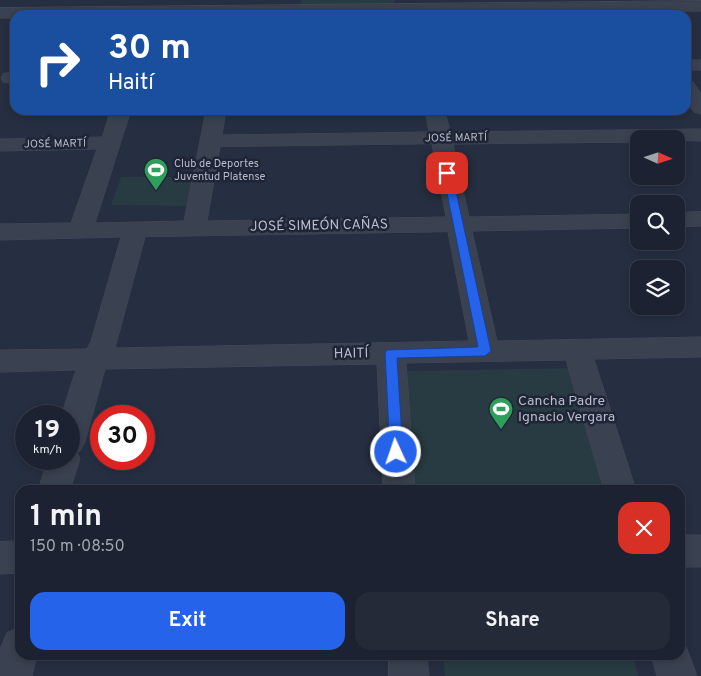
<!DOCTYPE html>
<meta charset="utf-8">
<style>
:root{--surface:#1c2231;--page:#252a39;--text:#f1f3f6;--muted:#a0a4ab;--line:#3a3f4d;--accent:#2563eb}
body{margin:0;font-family:Overpass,sans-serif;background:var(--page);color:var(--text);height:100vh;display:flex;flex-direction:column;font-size:19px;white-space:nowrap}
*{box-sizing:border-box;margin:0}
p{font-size:16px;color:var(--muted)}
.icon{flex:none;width:28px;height:28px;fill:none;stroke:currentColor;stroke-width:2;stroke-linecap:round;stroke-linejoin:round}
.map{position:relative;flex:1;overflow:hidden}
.details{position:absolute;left:15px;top:485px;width:670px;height:175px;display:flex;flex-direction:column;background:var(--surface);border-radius:15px;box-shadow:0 2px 8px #0003,0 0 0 1px var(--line)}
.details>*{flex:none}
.hud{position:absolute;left:10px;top:10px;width:681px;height:105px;border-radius:15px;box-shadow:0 2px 8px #0003,0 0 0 1px var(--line);background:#1a4fa0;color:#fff;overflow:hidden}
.needle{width:32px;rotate:93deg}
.buttons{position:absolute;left:630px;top:130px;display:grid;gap:10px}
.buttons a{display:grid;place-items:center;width:55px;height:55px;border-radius:10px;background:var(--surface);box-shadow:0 2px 8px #0003,0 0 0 1px var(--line);font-size:25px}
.speed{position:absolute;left:15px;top:405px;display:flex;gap:10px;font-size:25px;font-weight:700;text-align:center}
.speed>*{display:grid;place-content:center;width:65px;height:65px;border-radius:50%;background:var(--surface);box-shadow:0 2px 8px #0003,0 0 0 1px var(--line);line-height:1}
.speed small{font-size:12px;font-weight:400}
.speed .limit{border:8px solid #d22;background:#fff;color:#111}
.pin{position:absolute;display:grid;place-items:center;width:42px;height:42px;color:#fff;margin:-21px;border-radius:10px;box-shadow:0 2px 8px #0006}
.me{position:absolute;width:55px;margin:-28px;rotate:357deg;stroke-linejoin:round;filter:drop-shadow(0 0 4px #0008)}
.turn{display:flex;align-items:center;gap:18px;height:105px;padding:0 15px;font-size:22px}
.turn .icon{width:65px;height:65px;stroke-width:2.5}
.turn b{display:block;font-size:35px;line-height:42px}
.round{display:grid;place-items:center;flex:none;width:52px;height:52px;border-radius:15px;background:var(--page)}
.summary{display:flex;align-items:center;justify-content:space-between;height:85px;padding:0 15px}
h1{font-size:30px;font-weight:700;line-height:38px}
.primary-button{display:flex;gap:10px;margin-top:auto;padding:10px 15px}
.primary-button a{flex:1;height:58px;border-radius:15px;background:var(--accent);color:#fff;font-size:20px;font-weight:700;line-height:58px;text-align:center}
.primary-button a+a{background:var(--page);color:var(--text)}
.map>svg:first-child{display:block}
.green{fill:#283b42}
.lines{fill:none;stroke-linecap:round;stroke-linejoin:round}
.minor-casing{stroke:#44495a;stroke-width:1}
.minor{fill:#3a4150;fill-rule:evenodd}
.route{fill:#2563eb;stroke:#184099}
.labels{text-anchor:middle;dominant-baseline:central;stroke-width:5;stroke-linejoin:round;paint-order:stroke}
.far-street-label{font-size:11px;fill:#b7bccb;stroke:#1f2536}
.far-poi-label{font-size:11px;fill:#b7bccb;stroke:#1f2536;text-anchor:start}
.street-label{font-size:14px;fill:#b7bccb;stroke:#1f2536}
.poi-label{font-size:14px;fill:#b7bccb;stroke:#1f2536;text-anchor:start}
</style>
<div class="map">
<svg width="701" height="676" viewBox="0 0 701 676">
<rect width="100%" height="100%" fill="#262e41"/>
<path class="green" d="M301 0H394V5L301 6Z
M121 177H200L193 206 111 205Z
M578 368 613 490H411L402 371Z
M443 655H633L638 676H445Z"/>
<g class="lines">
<defs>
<path id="minor" d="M701 1V11L286 15H15V18H0V8Z
M686 60H701V70H686Z
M15 72V84L3 82 1 78 3 74Z
M686 80 693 82 701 94V114L694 112 686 101Z
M111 110H131L95 223 184 221 206 110H226L222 135 429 132 425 110H445L450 132 701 129V141L639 139V142L453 144 469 217 639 214V228L472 231 497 341 701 337V357L594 359 636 490H604L566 360 406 363 415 490H383L377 364 105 369 85 442 80 451 77 452 80 459 70 490H38L48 459H69V416H61L76 370 0 372V350L87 349 91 341 121 237 0 240V224L71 223 97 149 0 151V139L102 137ZM432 144 446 217 207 221 220 147ZM448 232 469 341 115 348 145 237Z
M701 212V226L676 227V213Z
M680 535H701V567H680Z
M20 541V573L0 574V542Z
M20 627V655H37L32 676H0V649L7 633Z
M680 640 684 641 697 676H657L651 655H680Z
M389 655H427L429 676H389Z"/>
</defs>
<use href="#minor" class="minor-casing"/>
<use href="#minor" class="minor"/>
</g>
<path class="route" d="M447 170 452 173 491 351 485 356 397 358 403 452 401 455 396 457 392 455 390 452 385 353 387 350 478 347 443 173Z"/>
<defs>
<symbol id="stadium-pin" viewBox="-11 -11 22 30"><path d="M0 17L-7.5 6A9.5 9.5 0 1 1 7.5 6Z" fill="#2e9e5b" stroke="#1f2536"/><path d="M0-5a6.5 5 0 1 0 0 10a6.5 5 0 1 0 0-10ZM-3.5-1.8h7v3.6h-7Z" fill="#fff"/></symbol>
</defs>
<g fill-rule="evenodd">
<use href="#stadium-pin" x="142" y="156" width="28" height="38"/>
<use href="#stadium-pin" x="487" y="395" width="28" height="38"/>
</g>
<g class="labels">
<g class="far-street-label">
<text transform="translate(456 138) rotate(-1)">JOSÉ MARTÍ</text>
<text transform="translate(55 144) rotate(-1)">JOSÉ MARTÍ</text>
</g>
<g class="far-poi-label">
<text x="174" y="164">Club de Deportes<tspan x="174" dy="13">Juventud Platense</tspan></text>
</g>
<g class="street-label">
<text transform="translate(319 226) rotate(-1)">JOSÉ SIMEÓN CAÑAS</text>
<text transform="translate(351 354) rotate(-1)">HAITÍ</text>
</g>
<g class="poi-label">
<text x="518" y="401">Cancha Padre<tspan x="518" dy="16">Ignacio Vergara</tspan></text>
</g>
</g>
</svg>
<div class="buttons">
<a><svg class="needle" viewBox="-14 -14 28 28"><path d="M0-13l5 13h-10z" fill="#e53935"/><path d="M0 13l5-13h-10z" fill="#a0a4ab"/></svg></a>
<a><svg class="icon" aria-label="search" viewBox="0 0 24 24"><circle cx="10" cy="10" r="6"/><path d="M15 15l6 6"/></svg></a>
<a><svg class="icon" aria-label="layers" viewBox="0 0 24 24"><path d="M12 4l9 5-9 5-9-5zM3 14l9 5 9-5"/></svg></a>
</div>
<div class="speed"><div>19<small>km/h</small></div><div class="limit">30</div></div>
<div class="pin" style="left:447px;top:173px;background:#d93025"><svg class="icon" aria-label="arrive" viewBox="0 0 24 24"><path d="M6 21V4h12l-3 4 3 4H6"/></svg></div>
<svg class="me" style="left:396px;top:452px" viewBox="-20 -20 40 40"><circle r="17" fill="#2563eb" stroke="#fff" stroke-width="3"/><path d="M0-11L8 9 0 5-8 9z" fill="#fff"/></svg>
<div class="hud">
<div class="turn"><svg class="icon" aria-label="right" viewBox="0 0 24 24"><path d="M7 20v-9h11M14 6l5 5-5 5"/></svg><div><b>30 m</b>Haití</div></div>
</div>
<section class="details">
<div class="summary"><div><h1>1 min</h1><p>150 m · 08:50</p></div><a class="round" style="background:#d93025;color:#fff"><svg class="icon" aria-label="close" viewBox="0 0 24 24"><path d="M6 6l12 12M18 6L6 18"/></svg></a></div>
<div class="primary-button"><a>Exit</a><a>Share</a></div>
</section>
</div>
